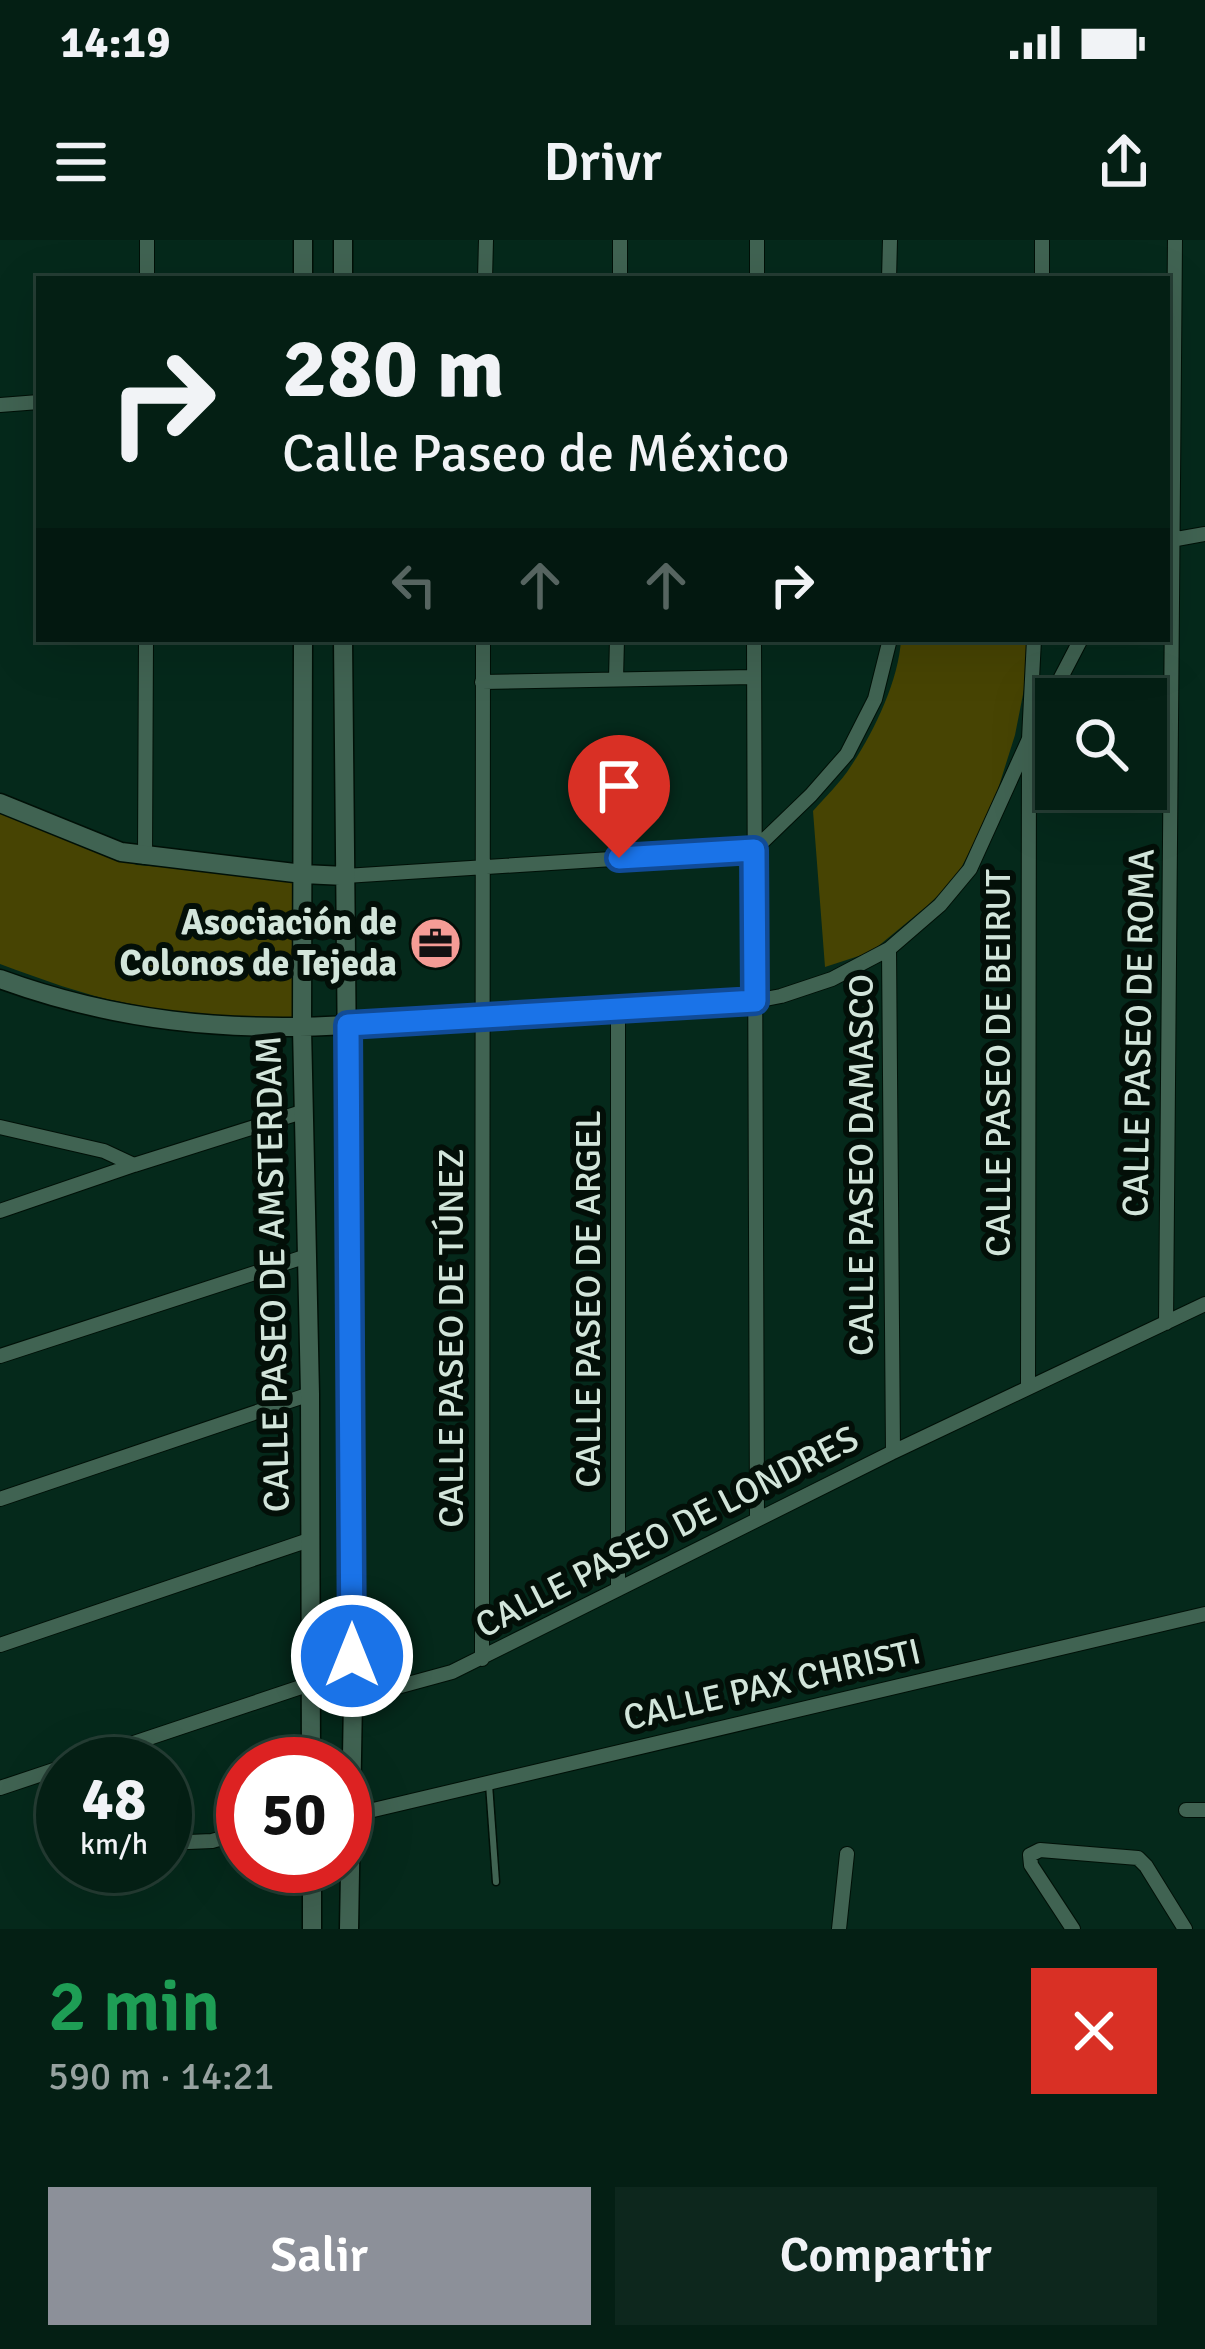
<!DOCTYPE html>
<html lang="es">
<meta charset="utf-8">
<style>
:root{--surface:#041f14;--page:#0d271d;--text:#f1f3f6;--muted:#97a2a0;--line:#253d34;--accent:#8c9099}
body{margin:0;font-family:Signika,sans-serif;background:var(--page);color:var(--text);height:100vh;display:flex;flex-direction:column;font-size:45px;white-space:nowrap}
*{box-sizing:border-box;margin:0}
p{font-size:39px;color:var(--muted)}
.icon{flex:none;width:66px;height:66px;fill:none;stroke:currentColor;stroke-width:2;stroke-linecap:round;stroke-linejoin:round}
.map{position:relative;height:1689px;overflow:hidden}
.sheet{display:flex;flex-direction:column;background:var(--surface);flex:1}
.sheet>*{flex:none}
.top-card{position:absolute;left:36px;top:36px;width:1134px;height:366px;border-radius:0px;box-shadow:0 12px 48px #0002,0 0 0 3px var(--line);background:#041f14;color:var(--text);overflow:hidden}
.controls{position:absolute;left:1035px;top:438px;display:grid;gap:24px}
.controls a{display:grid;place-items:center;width:132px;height:132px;border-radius:0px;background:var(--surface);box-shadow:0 12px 48px #0002,0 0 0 3px var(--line);font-size:60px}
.speed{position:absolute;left:36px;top:1497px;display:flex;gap:24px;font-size:60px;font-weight:700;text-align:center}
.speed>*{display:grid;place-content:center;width:156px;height:156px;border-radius:50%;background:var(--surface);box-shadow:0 12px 48px #0002,0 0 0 3px var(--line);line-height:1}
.speed small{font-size:30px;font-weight:400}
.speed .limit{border:18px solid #d22;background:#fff;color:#111}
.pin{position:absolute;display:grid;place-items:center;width:102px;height:102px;color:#fff;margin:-123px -51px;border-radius:50% 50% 50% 0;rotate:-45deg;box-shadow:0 0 12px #0007}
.pin .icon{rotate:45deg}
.me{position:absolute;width:132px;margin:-66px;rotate:0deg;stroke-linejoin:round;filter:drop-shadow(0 0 9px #0008)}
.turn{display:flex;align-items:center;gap:42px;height:252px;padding:0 48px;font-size:54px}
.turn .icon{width:156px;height:156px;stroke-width:2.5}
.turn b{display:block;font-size:84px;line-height:102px}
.lanes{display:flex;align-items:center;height:114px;padding:0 48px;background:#0003;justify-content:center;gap:60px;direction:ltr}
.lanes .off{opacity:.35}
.round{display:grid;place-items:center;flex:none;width:126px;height:126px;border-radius:0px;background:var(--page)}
.head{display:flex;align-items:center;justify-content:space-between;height:204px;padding:0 48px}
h1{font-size:72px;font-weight:600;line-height:90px;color:#1e9e55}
.button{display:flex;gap:24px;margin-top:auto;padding:24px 48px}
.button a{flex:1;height:138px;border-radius:0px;background:var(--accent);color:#fff;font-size:48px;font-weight:600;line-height:138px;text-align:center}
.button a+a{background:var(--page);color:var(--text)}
.status{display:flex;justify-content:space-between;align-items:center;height:84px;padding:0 60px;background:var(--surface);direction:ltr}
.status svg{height:33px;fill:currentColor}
header{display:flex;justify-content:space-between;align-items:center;height:156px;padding:0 48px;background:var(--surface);font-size:54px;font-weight:600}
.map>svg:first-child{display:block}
.green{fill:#474403}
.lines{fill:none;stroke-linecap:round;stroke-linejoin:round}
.lane-casing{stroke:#001007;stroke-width:9}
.street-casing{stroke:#001007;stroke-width:16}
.secondary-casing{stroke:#001007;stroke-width:21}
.lane{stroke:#406352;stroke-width:6}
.street{stroke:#406352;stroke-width:14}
.secondary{stroke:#406352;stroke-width:18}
.route-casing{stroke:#114b97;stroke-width:30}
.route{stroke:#1a73e8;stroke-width:21}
.labels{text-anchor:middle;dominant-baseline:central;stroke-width:12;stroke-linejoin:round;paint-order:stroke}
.poi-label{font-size:36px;font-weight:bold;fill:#d2e5da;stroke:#030f08;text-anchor:end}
.street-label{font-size:36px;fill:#d2e5da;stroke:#030f08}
</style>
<div class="status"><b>14:19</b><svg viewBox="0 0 49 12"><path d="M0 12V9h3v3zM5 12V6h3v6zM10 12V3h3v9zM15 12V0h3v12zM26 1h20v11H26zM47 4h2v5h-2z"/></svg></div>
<header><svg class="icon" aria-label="menu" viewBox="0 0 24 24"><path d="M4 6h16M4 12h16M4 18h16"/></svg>Drivr<svg class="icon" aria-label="share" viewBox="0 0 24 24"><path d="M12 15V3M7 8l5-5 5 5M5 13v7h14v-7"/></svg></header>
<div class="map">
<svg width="1205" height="1689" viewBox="0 0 1205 1689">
<rect width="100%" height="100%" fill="#05291b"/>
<path class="green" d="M901 399H1029L1027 434 1015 495 993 565 956 638 927 666 871 712 825 727 813 571C826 556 841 542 851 526 874 492 899 440 901 399Z
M0 573 137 625 295 637V782C239 780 181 775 126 763 83 755 41 739 0 724Z"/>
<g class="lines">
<defs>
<path id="lane" d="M489 1544 496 1642"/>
<path id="street" d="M1042 0V39
M147 39V0
M485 39 486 0
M620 39V0
M757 39V0
M889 39 890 0
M0 165 39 162
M1171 300 1205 294
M754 399 757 1279
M616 439 617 399
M482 442 753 437
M145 617 146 399
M345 636 754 610 811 555 847 514 875 459 890 399
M889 709 893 1212
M348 785 755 761 781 756 832 739 889 709 940 665 970 629 1029 499 1034 399
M0 887 104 911 134 925
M0 971 134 925 305 871
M1166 1083 1175 0
M0 1116 307 1016
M1028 1147 1029 499 1081 399
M0 1259 310 1154
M618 1349V769
M0 1405 309 1300
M482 1419 483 399
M71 1524 310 1444 353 1459 452 1432 893 1212 1205 1064
M0 1548 63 1527
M1186 1570H1205
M352 1575 1205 1374
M165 1603 212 1601 243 1592
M81 1630 94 1626
M839 1689 847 1614
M1073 1689 1031 1625 1030 1615 1040 1610 1138 1618 1146 1626 1185 1689"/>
<path id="secondary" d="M303 0V39
M343 39V0
M303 399 302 788 310 1154 311 1524
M343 399 353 1459 349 1689
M0 563 121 612 303 634 345 636
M0 739C115 781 226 792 348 785
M312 1626V1689"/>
</defs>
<use href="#lane" class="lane-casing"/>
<use href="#street" class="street-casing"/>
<use href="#secondary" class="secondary-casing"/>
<use href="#lane" class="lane"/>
<use href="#street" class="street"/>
<use href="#secondary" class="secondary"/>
</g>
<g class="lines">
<defs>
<path id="route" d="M352 1416 348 785 755 761 754 610 619 618"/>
</defs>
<use href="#route" class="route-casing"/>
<use href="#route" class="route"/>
</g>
<defs>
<symbol id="office-disc" viewBox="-11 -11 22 22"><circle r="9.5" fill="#f59c96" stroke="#030f08"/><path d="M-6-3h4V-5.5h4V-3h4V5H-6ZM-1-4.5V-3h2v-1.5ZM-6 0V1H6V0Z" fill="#111"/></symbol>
</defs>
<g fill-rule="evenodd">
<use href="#office-disc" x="406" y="674" width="59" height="59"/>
</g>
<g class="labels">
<g class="poi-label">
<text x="397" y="682">Asociación de<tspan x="397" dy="41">Colonos de Tejeda</tspan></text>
</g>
<g class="street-label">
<text transform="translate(1139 793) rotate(-89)">CALLE PASEO DE ROMA</text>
<text transform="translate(998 823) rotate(-90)">CALLE PASEO DE BEIRUT</text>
<text transform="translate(861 925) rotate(-90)">CALLE PASEO DAMASCO</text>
<text transform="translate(273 1034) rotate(-91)">CALLE PASEO DE AMSTERDAM</text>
<text transform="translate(588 1059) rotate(-90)">CALLE PASEO DE ARGEL</text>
<text transform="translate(451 1098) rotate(-90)">CALLE PASEO DE TÚNEZ</text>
<text transform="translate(667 1292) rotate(-27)">CALLE PASEO DE LONDRES</text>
<text transform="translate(772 1445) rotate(-13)">CALLE PAX CHRISTI</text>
</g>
</g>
</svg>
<div class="controls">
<a><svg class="icon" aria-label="search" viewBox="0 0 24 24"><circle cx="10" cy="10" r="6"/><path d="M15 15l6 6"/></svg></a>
</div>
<div class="speed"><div>48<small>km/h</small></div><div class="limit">50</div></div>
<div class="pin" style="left:619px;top:618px;background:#d93025"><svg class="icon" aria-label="arrive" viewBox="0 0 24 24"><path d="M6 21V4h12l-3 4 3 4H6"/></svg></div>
<svg class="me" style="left:352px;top:1416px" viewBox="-20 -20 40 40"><circle r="17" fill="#1a73e8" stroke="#fff" stroke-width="3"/><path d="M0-11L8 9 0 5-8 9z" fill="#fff"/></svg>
<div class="top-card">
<div class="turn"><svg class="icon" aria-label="right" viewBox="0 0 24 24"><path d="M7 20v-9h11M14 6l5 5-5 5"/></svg><div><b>280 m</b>Calle Paseo de México</div></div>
<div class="lanes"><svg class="icon off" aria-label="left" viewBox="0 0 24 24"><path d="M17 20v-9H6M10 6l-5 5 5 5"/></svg><svg class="icon off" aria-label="ahead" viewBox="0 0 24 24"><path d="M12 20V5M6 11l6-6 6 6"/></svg><svg class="icon off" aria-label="ahead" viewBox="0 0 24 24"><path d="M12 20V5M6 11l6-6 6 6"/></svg><svg class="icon" aria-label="right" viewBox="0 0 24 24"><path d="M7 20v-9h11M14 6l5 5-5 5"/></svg></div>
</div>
</div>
<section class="sheet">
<div class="head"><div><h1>2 min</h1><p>590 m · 14:21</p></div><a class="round" style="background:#d93025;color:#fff"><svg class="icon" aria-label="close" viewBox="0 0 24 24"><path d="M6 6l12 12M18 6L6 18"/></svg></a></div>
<div class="button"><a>Salir</a><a>Compartir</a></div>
</section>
